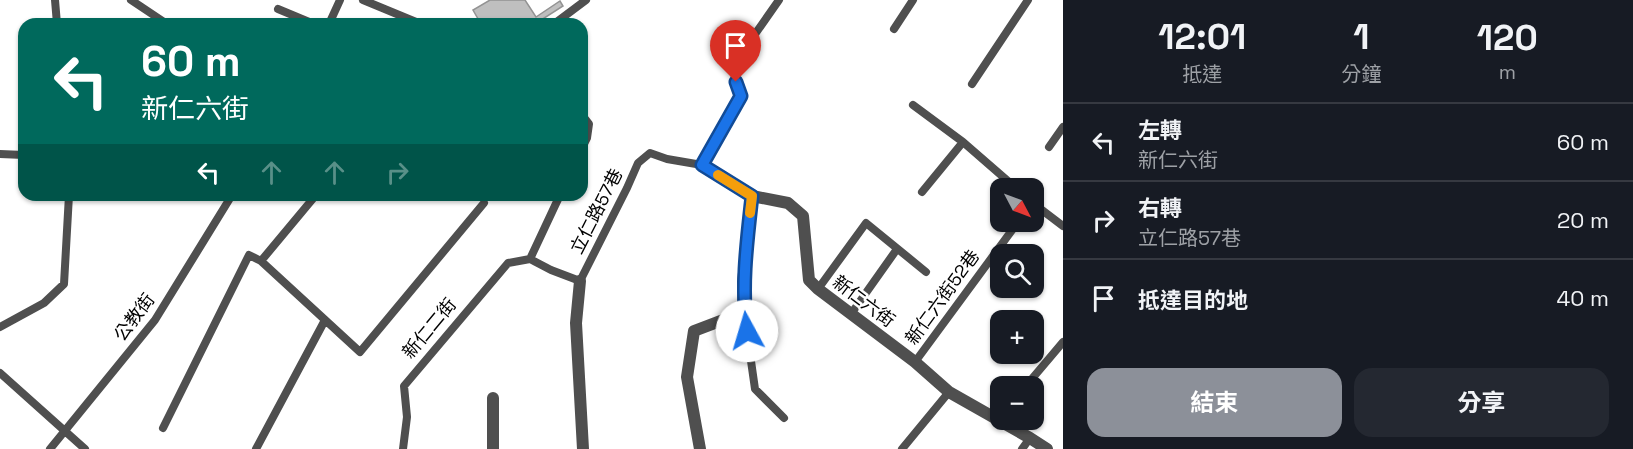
<!DOCTYPE html>
<html lang="zh-TW">
<meta charset="utf-8">
<style>
:root{--surface:#171b24;--page:#242831;--text:#f1f3f6;--muted:#9ea1a6;--line:#363941;--accent:#8c9099}
body{margin:0;font-family:"Space Grotesk","Noto Sans TC",sans-serif;background:var(--page);color:var(--text);height:100vh;display:flex;flex-direction:column;font-size:22px;white-space:nowrap}
*{box-sizing:border-box;margin:0}
p{font-size:20px;color:var(--muted)}
.icon{flex:none;width:33px;height:33px;fill:none;stroke:currentColor;stroke-width:2;stroke-linecap:round;stroke-linejoin:round}
.map{position:relative;flex:1;overflow:hidden}
.panel{display:flex;flex-direction:column;background:var(--surface);width:570px}
.panel>*{flex:none}
.guide{position:absolute;left:18px;top:18px;width:570px;height:183px;border-radius:18px;box-shadow:0 2px 4px #0004;background:#00695c;color:#fff;overflow:hidden}
.needle{width:39px;rotate:131deg}
.tools{position:absolute;left:990px;top:178px;display:grid;gap:12px}
.tools a{display:grid;place-items:center;width:54px;height:54px;border-radius:12px;background:var(--surface);box-shadow:0 2px 4px #0004;font-size:30px}
.pin{position:absolute;display:grid;place-items:center;width:51px;height:51px;color:#fff;margin:-62px -26px;border-radius:50% 50% 50% 0;rotate:-45deg;box-shadow:0 0 6px #0007}
.pin .icon{rotate:45deg}
.me{position:absolute;width:66px;margin:-33px;rotate:354deg;stroke-linejoin:round;filter:drop-shadow(0 0 4px #0008)}
.turn{display:flex;align-items:center;gap:21px;height:126px;padding:0 24px;font-size:27px}
.turn .icon{width:78px;height:78px;stroke-width:2.5}
.turn b{display:block;font-size:42px;line-height:51px}
.lanes{display:flex;align-items:center;height:57px;padding:0 24px;background:#0003;justify-content:center;gap:30px;direction:ltr}
.lanes .off{opacity:.35}
.eta{display:flex;justify-content:space-evenly;align-items:center;height:102px;text-align:center}
.eta b{font-size:36px;font-weight:700;line-height:42px}
.button{display:flex;gap:12px;margin-top:auto;padding:12px 24px}
.button a{flex:1;height:69px;border-radius:18px;background:var(--accent);color:#fff;font-size:24px;font-weight:700;line-height:69px;text-align:center}
.button a+a{background:var(--page);color:var(--text)}
ul{padding:0;list-style:none}
li{display:flex;align-items:center;gap:18px;height:78px;padding:0 24px;border-top:2px solid var(--line)}
li div{flex:1}
li b{display:block;font-size:22px}
li em{font-style:normal}
main{display:flex;flex:1;min-height:0}
.map>svg:first-child{display:block}
.building{fill:#bfbfbf;stroke:#939393;stroke-width:1.5}
.lines{fill:none;stroke-linecap:round;stroke-linejoin:round}
.lane{stroke:#4f4f4f;stroke-width:8}
.street{stroke:#4f4f4f;stroke-width:12}
.route-casing{stroke:#114b97;stroke-width:15}
.route{stroke:#1a73e8;stroke-width:10}
.slow{stroke:#f59e0b;stroke-width:10}
.labels{text-anchor:middle;dominant-baseline:central;stroke-width:5;stroke-linejoin:round;paint-order:stroke}
.street-label{font-size:18px;fill:#000;stroke:#fff}
</style>
<main>
<div class="map">
<svg width="1063" height="449" viewBox="0 0 1063 449">
<rect width="100%" height="100%" fill="#fff"/>
<path class="building" d="M490 0H525L536 17 560 1 563 6 535 24H481L473 10Z"/>
<g class="lines">
<path class="lane" d="M55 0 57 24
M131 0 167 24
M363 0 421 24
M278 9 314 24
M329 24 340 0
M554 24 586 0
M894 29 913 0
M972 84 1028 0
M913 105 963 142 1017 189
M582 115 589 124 587 138 582 148
M1049 147 1063 127
M0 154 24 155
M922 192 963 142
M560 195 530 259 551 270 580 281 627 188 638 163 650 153 667 159 702 165 741 96 732 67 779 0
M1034 204 1063 226
M261 261 316 195
M818 289 866 223 926 272
M744 312 755 389 784 418
M851 314 897 249
M0 327 44 303 64 284 69 195
M915 362 1018 222
M0 373 85 449
M1025 387 1063 342
M163 428 249 255 261 261 360 352 484 203
M50 449 155 320 232 195
M256 449 325 320
M403 449 407 417 404 386 508 263 530 259
M902 449 949 392
M1022 449 1030 438"/>
<path class="street" d="M702 165 752 196 788 203 803 216 809 280 818 289 915 362 949 392 1030 438 1047 449
M580 281 576 323 583 449
M493 398V449
M700 449 687 377 694 331 744 312 743 282 752 196"/>
</g>
<g class="lines">
<defs>
<path id="route" d="M736 82 741 96 702 165 752 196C747 241 741 286 747 331"/>
</defs>
<use href="#route" class="route-casing"/>
<use href="#route" class="route"/>
<path class="slow" d="M718 175 752 196 750 213"/>
</g>
<g class="labels">
<g class="street-label">
<text transform="translate(596 211) rotate(-63)">立仁路57巷</text>
<text transform="translate(942 297) rotate(-54)">新仁六街52巷</text>
<text transform="translate(864 301) rotate(37)">新仁六街</text>
<text transform="translate(134 317) rotate(-53)">公教街</text>
<text transform="translate(429 328) rotate(-50)">新仁二街</text>
</g>
</g>
</svg>
<div class="tools">
<a><svg class="needle" viewBox="-14 -14 28 28"><path d="M0-13l5 13h-10z" fill="#e53935"/><path d="M0 13l5-13h-10z" fill="#9ea1a6"/></svg></a>
<a><svg class="icon" aria-label="search" viewBox="0 0 24 24"><circle cx="10" cy="10" r="6"/><path d="M15 15l6 6"/></svg></a>
<a>+</a>
<a>−</a>
</div>
<div class="pin" style="left:736px;top:82px;background:#d93025"><svg class="icon" aria-label="arrive" viewBox="0 0 24 24"><path d="M6 21V4h12l-3 4 3 4H6"/></svg></div>
<svg class="me" style="left:747px;top:331px" viewBox="-20 -20 40 40"><circle r="19" fill="#fff"/><path d="M0-13L10 11 0 6-10 11z" fill="#1a73e8"/></svg>
<div class="guide">
<div class="turn"><svg class="icon" aria-label="left" viewBox="0 0 24 24"><path d="M17 20v-9H6M10 6l-5 5 5 5"/></svg><div><b>60 m</b>新仁六街</div></div>
<div class="lanes"><svg class="icon" aria-label="left" viewBox="0 0 24 24"><path d="M17 20v-9H6M10 6l-5 5 5 5"/></svg><svg class="icon off" aria-label="ahead" viewBox="0 0 24 24"><path d="M12 20V5M6 11l6-6 6 6"/></svg><svg class="icon off" aria-label="ahead" viewBox="0 0 24 24"><path d="M12 20V5M6 11l6-6 6 6"/></svg><svg class="icon off" aria-label="right" viewBox="0 0 24 24"><path d="M7 20v-9h11M14 6l5 5-5 5"/></svg></div>
</div>
</div>
<section class="panel">
<div class="eta">
<div><b>12:01</b><p>抵達</p></div>
<div><b>1</b><p>分鐘</p></div>
<div><b>120</b><p>m</p></div>
</div>
<ul>
<li><svg class="icon" aria-label="left" viewBox="0 0 24 24"><path d="M17 20v-9H6M10 6l-5 5 5 5"/></svg><div><b>左轉</b><p>新仁六街</p></div><em>60 m</em></li>
<li><svg class="icon" aria-label="right" viewBox="0 0 24 24"><path d="M7 20v-9h11M14 6l5 5-5 5"/></svg><div><b>右轉</b><p>立仁路57巷</p></div><em>20 m</em></li>
<li><svg class="icon" aria-label="arrive" viewBox="0 0 24 24"><path d="M6 21V4h12l-3 4 3 4H6"/></svg><div><b>抵達目的地</b></div><em>40 m</em></li>
</ul>
<div class="button"><a>結束</a><a>分享</a></div>
</section>
</main>
